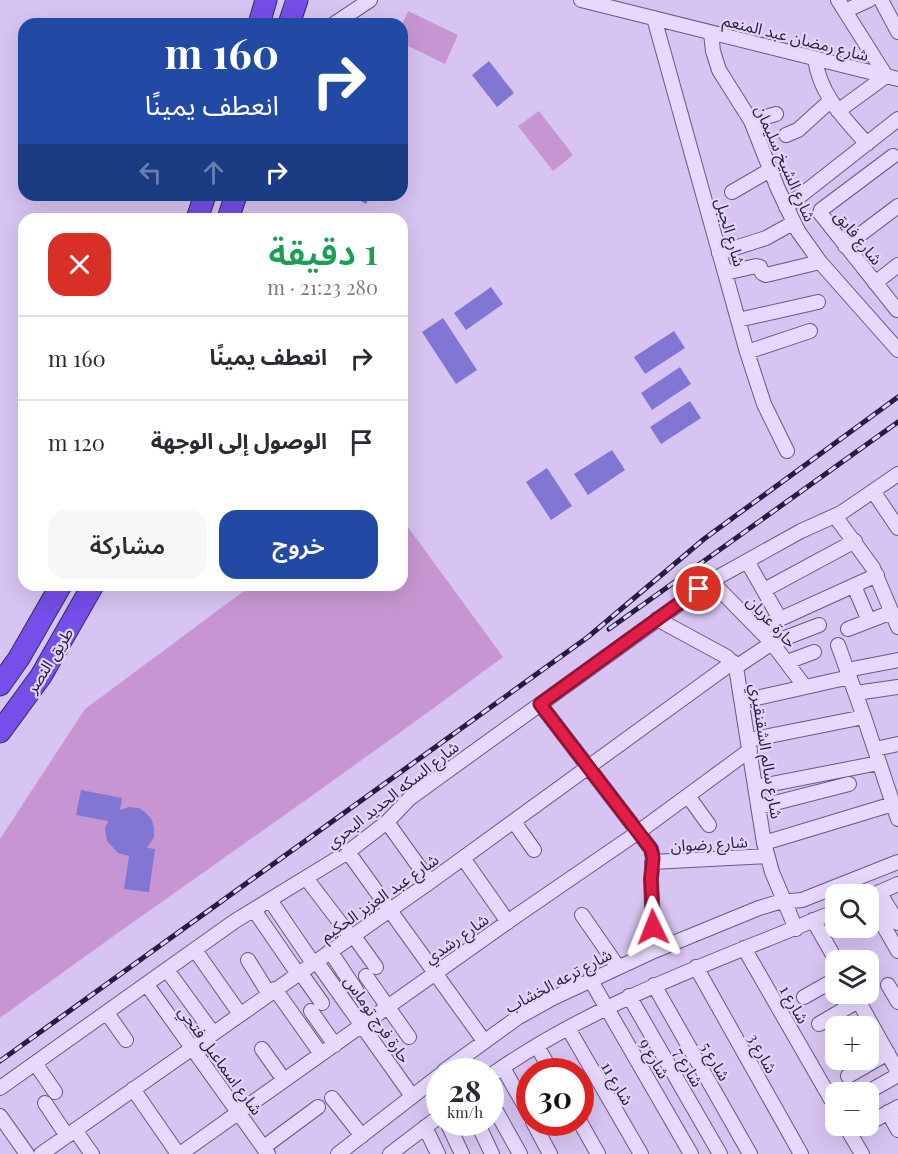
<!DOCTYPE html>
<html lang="ar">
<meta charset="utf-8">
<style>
:root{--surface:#fff;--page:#f7f7f7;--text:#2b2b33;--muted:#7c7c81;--line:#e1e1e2;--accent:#224aa4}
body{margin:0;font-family:"Playfair Display","Noto Sans Arabic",serif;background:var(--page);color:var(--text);direction:rtl;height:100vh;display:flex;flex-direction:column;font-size:22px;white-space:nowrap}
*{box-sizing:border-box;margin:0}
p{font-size:20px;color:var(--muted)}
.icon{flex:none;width:33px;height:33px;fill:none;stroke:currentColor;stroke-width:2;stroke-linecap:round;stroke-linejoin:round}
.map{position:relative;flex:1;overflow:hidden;direction:ltr}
.panel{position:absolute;left:18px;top:213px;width:390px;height:378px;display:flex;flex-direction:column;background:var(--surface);border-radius:18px;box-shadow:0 6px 24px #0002;direction:rtl}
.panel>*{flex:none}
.top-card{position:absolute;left:18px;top:18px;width:390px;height:183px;border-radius:18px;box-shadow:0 6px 24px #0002;direction:rtl;background:#224aa4;color:#fff;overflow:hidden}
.buttons{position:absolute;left:825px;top:884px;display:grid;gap:12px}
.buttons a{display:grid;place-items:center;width:54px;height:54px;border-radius:12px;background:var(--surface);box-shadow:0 6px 24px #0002;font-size:30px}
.speed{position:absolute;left:426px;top:1058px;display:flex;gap:12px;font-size:30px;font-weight:700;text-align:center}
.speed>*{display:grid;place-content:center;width:78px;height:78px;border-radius:50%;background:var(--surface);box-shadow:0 6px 24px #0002;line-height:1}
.speed small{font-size:15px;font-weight:400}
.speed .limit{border:9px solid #d22;background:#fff;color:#111}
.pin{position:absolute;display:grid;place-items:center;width:51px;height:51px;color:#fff;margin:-26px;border:3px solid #fff;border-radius:50%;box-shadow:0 2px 6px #0007}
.me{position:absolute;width:66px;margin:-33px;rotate:358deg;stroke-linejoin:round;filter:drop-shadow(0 0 4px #0008)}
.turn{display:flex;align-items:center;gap:21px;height:126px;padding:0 30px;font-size:27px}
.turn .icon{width:78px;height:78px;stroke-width:2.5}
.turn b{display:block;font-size:42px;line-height:51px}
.lanes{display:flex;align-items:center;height:57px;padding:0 30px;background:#0003;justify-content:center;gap:30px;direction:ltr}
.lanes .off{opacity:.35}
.round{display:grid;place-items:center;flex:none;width:63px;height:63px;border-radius:18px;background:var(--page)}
.overview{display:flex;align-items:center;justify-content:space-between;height:102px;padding:0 30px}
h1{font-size:36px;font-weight:600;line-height:45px;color:#1e9e55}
.button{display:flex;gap:12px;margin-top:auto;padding:12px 30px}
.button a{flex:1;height:69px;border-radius:18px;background:var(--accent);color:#fff;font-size:24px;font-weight:600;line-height:69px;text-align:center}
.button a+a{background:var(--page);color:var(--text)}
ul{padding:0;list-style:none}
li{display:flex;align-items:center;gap:18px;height:84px;padding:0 30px;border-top:2px solid var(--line)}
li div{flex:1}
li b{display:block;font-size:22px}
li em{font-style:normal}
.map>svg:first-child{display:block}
.green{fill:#c796d2}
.building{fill:#8176d4}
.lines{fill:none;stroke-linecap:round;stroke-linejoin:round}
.minor-casing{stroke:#65588f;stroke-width:16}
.highway-casing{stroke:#352d5d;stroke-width:23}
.minor{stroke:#e7d8fc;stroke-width:14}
.highway{stroke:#764ee9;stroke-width:21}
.rail-casing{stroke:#231e3e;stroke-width:5}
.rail{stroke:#e3d4f9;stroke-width:3;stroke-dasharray:9;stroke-linecap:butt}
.route-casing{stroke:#92132f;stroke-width:15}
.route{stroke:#e11d48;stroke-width:10}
.labels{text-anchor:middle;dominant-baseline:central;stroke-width:4.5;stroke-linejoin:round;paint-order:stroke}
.street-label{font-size:16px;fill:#231e3e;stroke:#e3d4f9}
</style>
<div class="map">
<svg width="898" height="1154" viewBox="0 0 898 1154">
<rect width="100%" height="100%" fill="#d7c4f2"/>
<path class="green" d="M408 11 458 35 445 64 402 43V25Z
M539 111 573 155 553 171 518 126Z
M402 519 503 657C338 780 167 896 0 1018V839L85 709 252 585H402Z"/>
<path class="building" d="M489 61 514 93 497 107 472 75Z
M349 195H371L366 204Z
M491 287 503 304 466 330 454 313Z
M443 318 477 370 456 384 422 332Z
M674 331 685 348 645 374 634 357Z
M680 367 691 384 652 410 641 393Z
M690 401 701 418 661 444 650 427Z
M612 450 625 470 588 495 574 474Z
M547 468 572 506 551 520 526 482Z
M81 790 122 798 120 810 129 807 139 808 146 813 152 820 154 828V837L147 848 155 849 149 892 124 889 129 856 118 853 107 841 105 828 108 821 76 815Z"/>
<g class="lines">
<defs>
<path id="minor" d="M581 0 898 79
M838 0 886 76 838 111
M881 0 898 32
M845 11 869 0
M654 18 747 352 764 404 787 451
M334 24 370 0
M711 33 713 51 719 70 751 121 778 189 798 231 820 262 898 350
M815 59C820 95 844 118 867 144
M751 121 776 114
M786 135 798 130 830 101
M893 156 821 210 820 213 897 310
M732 192 770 170
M786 207 898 119
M845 246 898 206
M719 253 766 238 793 223
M725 273 756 266 760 267 762 273 766 275 820 262
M875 283 898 265
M738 320 818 302
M747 352 810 331
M873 491 898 528
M835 516 873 568 898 627
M747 561 780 619
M711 581 772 643 805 687
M854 586 869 621
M764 590 855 541
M657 619 727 657 736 667 764 843 772 872 796 929
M758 629 877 575
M848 629 892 612
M838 645 864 717 898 819
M787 662 814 652
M736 667 772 643 819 625
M847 670 898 660
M856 693 898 687
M743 701 850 677
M540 704 651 849 653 858 651 879 654 951
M749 740 864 717
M875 749 898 744
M756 787 879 763
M688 796 709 825
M759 807 849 784
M387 822 430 882
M514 822 534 850
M764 843 893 804
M348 852 484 1041
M463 858 508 922
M652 862 767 856
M306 878 351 937
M879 892 898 923
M873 895 898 884
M868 899 898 951
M270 900 313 963
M254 910 298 974
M582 915 618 967
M813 920 836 960
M353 935 376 967
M744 948 836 1108
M195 950 240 1014
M330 951 356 990
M248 960 269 994
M316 961 412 1096
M696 967 801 1154
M167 970 213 1033
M300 972 322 1003
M366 976 409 1037
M590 979 691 1154
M147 985 268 1154
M654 985 750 1154
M888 985 898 1002
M275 989 321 1054
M854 993 898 1072
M629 996 720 1154
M804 997 836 979
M311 1011 335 1045
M107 1013 126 1040
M819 1024 858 1001
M568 1028 641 1154
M537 1046 551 1071
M262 1049 284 1080
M35 1063 55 1092
M503 1068 530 1115
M444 1071 517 1018 553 998 654 951 759 908 779 902 802 900 898 862
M490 1076C596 1001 718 961 836 911
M848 1076 888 1053
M0 1088 235 921 348 852 387 822 410 798 711 581 801 531 841 513 898 474
M133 1089 178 1154
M868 1092 898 1075
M332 1098 362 1136
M490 1100 520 1154
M45 1103 67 1136
M888 1112 898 1130
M0 1116 27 1154
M873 1121 898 1107
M447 1122 462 1154
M477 1122 492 1154
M533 1122 550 1154
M580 1122 598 1154
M845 1125 862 1154
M425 1127 438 1154
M75 1130 92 1154
M264 1147 318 1107
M41 1154 430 882 733 662
M180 1154 516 916 637 833 750 750
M338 1154 440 1075
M390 1154 440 1116"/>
<path id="highway" d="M259 24 266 0
M289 24 297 0
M197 219 205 195
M228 219 236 195
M0 685 19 658 61 585
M0 732 41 676 93 585"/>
</defs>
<use href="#minor" class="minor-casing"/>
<use href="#highway" class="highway-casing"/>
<use href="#minor" class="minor"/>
<use href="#highway" class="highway"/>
<defs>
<path id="rail" d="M609 629 898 422
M0 1061 588 637 704 539 898 397"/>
</defs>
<use href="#rail" class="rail-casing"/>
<use href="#rail" class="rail"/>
</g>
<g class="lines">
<defs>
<path id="route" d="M653 927 651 879 653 858 651 849 540 704 699 589"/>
</defs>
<use href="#route" class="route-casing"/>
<use href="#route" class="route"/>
</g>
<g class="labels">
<g class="street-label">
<text transform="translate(796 37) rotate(14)">شارع رمضان عبد المنعم</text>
<text transform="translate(786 163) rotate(66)">شارع الشيخ سليمان</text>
<text transform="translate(731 232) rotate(74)">شارع الجبل</text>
<text transform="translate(859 237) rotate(51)">شارع فايق</text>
<text transform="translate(772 621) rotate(47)">حارة عريان</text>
<text transform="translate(49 660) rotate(-58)">طريق النصر</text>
<text transform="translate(767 751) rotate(81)">شارع سالم الشقنقيري</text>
<text transform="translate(392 794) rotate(-38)">شارع السكه الحديد البحري</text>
<text transform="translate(709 843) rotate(-3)">شارع رضوان</text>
<text transform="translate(379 897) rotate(-35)">شارع عبد العزيز الحكيم</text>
<text transform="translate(456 938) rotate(-35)">شارع رشدي</text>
<text transform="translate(558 980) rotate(-28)">شارع ترعه الخشاب</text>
<text transform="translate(795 1004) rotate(60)">شارع 1</text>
<text transform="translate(378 1019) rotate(55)">حارة فرج توماس</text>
<text transform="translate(763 1053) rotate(61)">شارع 3</text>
<text transform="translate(655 1058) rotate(60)">شارع 9</text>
<text transform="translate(221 1060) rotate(54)">شارع اسماعيل فتحي</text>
<text transform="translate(716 1061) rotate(60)">شارع 5</text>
<text transform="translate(689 1067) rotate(60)">شارع 7</text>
<text transform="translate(618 1083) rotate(60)">شارع 11</text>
</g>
</g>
</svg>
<div class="buttons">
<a><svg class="icon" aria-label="search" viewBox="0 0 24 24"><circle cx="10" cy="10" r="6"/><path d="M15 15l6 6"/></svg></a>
<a><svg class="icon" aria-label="layers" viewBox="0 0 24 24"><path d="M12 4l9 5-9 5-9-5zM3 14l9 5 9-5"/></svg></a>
<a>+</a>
<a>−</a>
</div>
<div class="speed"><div>28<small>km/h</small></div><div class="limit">30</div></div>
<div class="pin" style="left:699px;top:589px;background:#d93025"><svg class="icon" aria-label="arrive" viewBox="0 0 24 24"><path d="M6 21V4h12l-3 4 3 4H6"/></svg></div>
<svg class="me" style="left:653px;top:927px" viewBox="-20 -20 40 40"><path d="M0-17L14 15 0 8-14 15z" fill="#e11d48" stroke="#fff" stroke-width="4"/></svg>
<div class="top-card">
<div class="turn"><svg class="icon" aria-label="right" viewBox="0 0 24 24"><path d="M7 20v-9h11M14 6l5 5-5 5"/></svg><div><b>160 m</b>انعطف يمينًا</div></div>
<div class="lanes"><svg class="icon off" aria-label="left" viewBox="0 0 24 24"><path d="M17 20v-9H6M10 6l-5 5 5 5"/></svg><svg class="icon off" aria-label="ahead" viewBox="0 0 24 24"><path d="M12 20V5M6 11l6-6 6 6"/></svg><svg class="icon" aria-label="right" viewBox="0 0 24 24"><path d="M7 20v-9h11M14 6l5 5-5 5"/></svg></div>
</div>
<section class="panel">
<div class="overview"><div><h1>1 دقيقة</h1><p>280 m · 21:23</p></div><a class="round" style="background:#d93025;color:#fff"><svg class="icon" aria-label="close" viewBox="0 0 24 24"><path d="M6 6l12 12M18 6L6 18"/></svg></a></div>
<ul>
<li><svg class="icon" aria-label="right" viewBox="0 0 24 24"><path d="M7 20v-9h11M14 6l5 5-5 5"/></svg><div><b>انعطف يمينًا</b></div><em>160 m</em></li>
<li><svg class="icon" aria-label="arrive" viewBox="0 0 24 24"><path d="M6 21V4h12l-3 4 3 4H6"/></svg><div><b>الوصول إلى الوجهة</b></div><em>120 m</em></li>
</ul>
<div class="button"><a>خروج</a><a>مشاركة</a></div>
</section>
</div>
